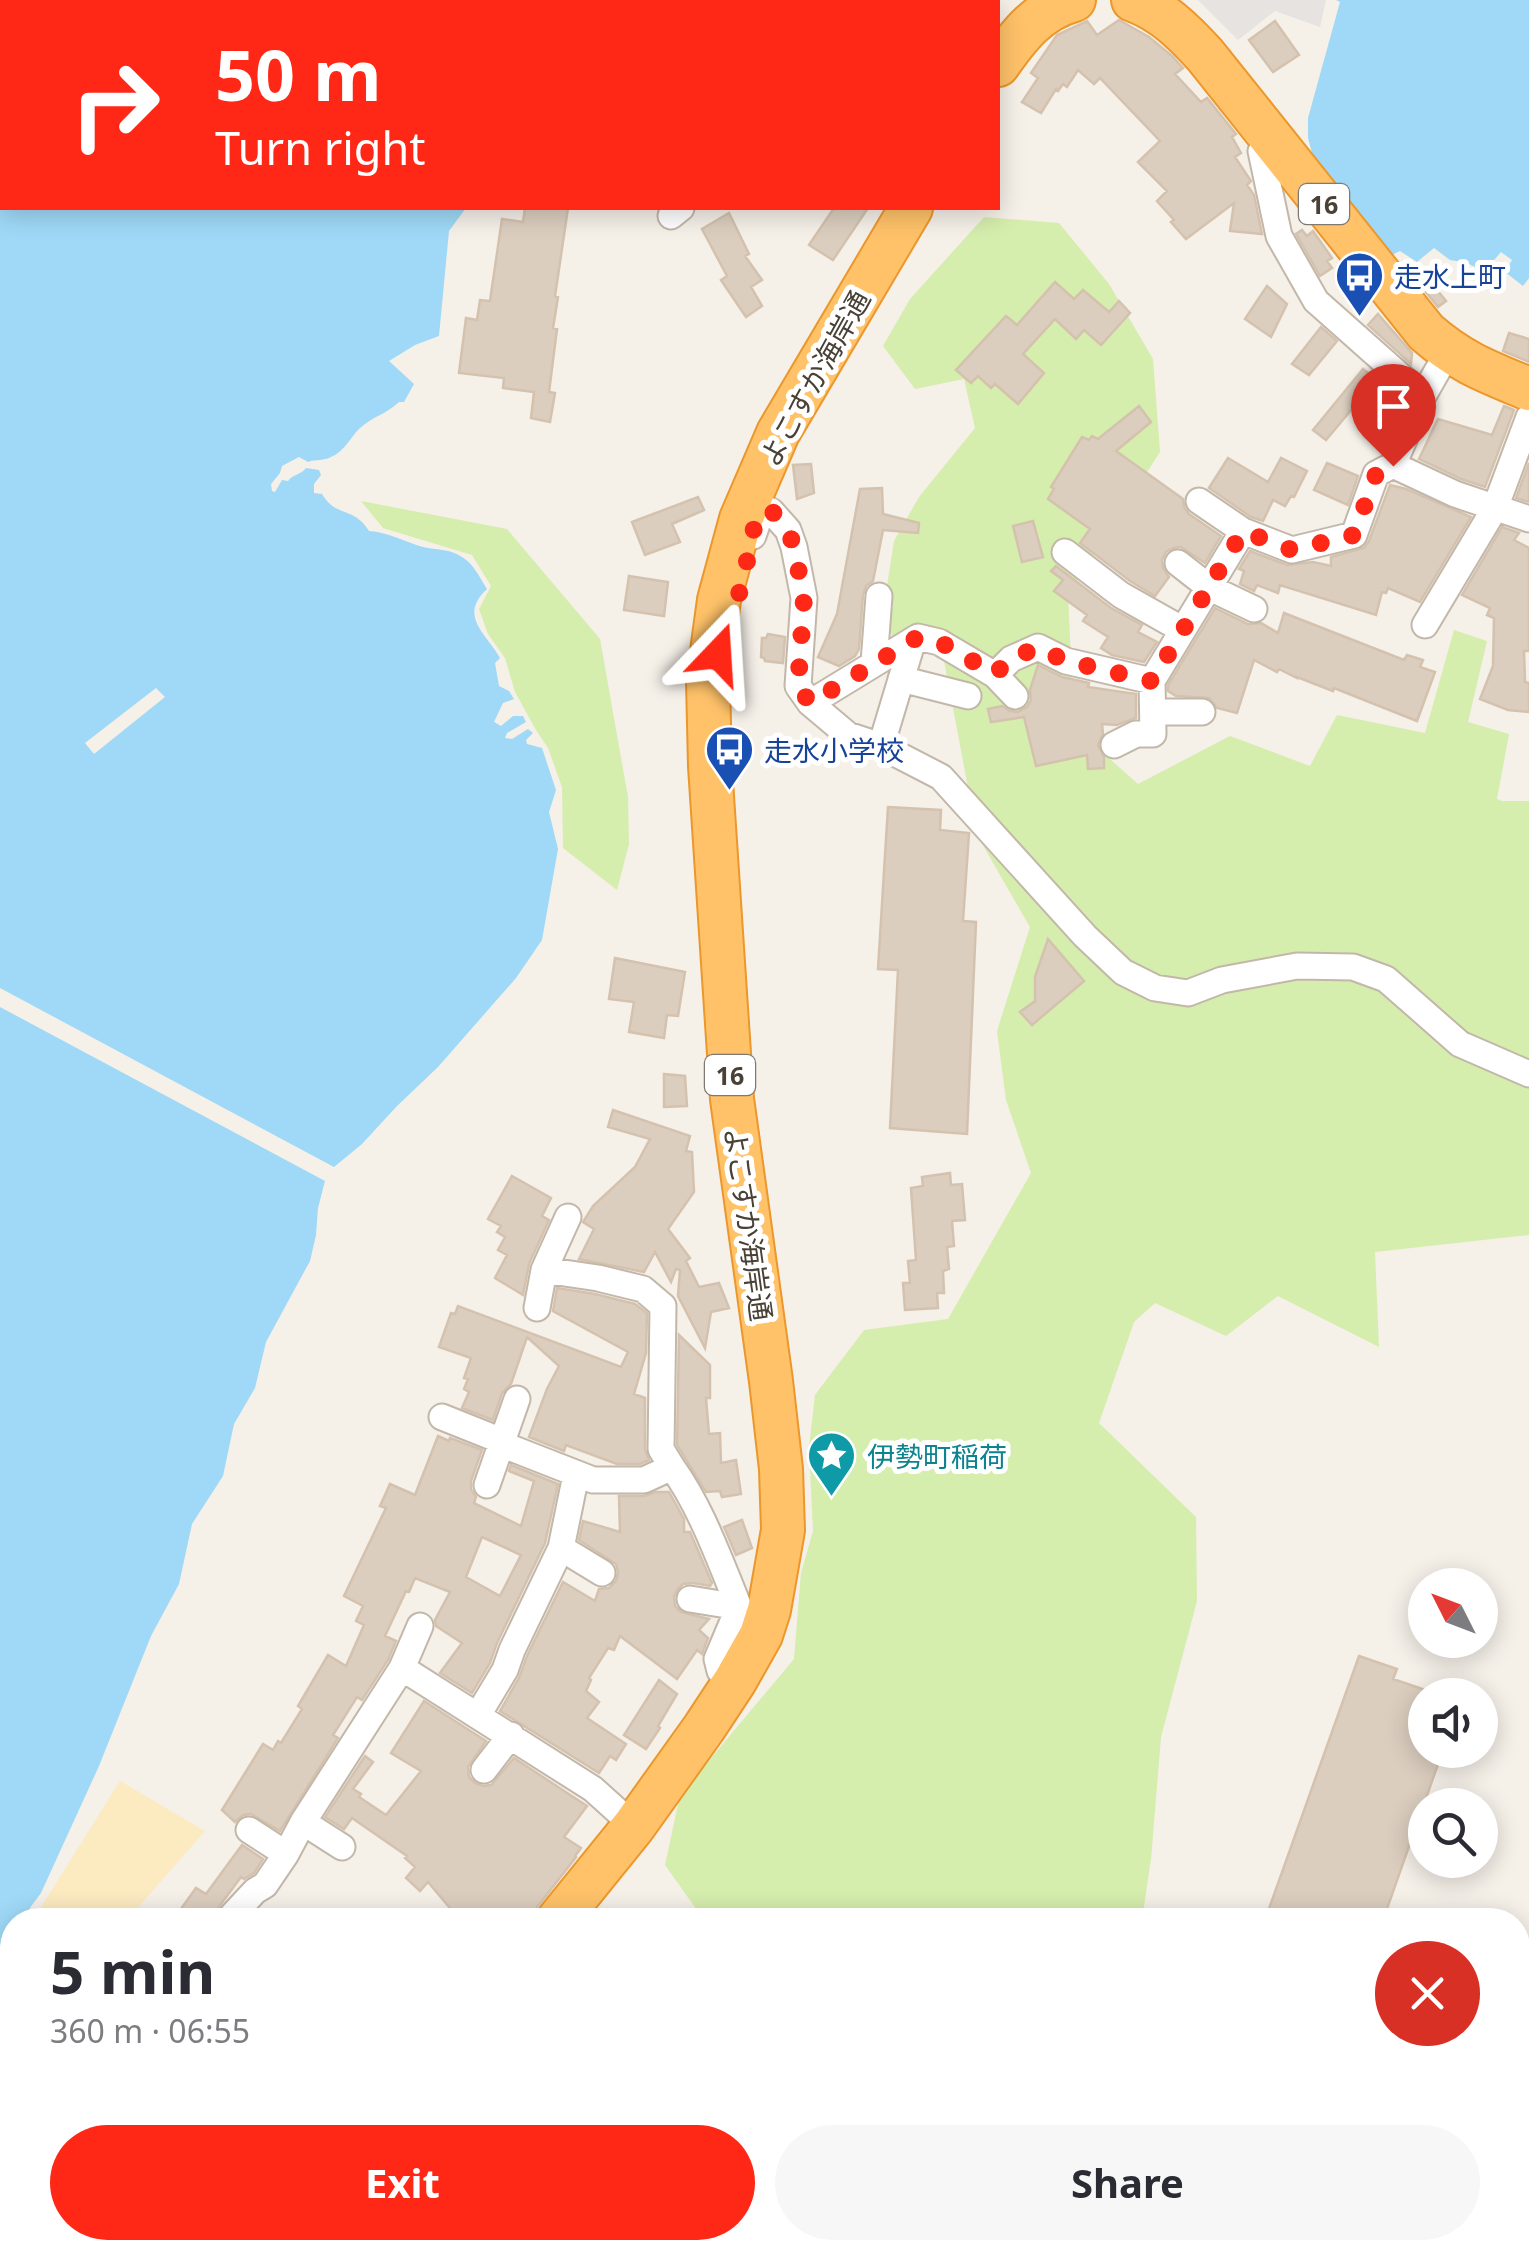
<!DOCTYPE html>
<meta charset="utf-8">
<style>
:root{--surface:#fff;--page:#f7f7f7;--text:#2b2b33;--muted:#7c7c81;--accent:#ff2715}
body{margin:0;font-family:"Noto Sans","Noto Sans JP",sans-serif;background:var(--page);color:var(--text);height:100vh;display:flex;flex-direction:column;font-size:38px;white-space:nowrap}
*{box-sizing:border-box;margin:0}
p{font-size:32px;color:var(--muted)}
.icon{flex:none;width:55px;height:55px;fill:none;stroke:currentColor;stroke-width:2;stroke-linecap:round;stroke-linejoin:round}
.map{position:relative;flex:1;overflow:hidden}
.panel{position:absolute;left:0px;top:1908px;width:1530px;height:352px;display:flex;flex-direction:column;background:var(--surface);border-radius:40px 40px 0 0;box-shadow:0 5px 25px #0003}
.panel>*{flex:none}
.guide{position:absolute;left:0px;top:0px;width:1000px;height:210px;box-shadow:0 5px 25px #0003;background:#ff2715;color:#fff;overflow:hidden}
.needle{width:65px;rotate:312deg}
.tools{position:absolute;left:1408px;top:1568px;display:grid;gap:20px}
.tools a{display:grid;place-items:center;width:90px;height:90px;border-radius:50%;background:var(--surface);box-shadow:0 5px 25px #0003;font-size:50px}
.pin{position:absolute;display:grid;place-items:center;width:85px;height:85px;color:#fff;margin:-102px -42px;border-radius:50% 50% 50% 0;rotate:-45deg;box-shadow:0 0 10px #0007}
.pin .icon{rotate:45deg}
.me{position:absolute;width:110px;margin:-55px;rotate:20deg;stroke-linejoin:round;filter:drop-shadow(0 0 8px #0008)}
.turn{display:flex;align-items:center;gap:35px;height:210px;padding:0 50px;font-size:45px}
.turn .icon{width:130px;height:130px;stroke-width:2.5}
.turn b{display:block;font-size:70px;line-height:85px}
.round{display:grid;place-items:center;flex:none;width:105px;height:105px;border-radius:52px;background:var(--page)}
.overview{display:flex;align-items:center;justify-content:space-between;height:170px;padding:0 50px}
h1{font-size:60px;font-weight:700;line-height:75px}
.button{display:flex;gap:20px;margin-top:auto;padding:20px 50px}
.button a{flex:1;height:115px;border-radius:60px;background:var(--accent);color:#fff;font-size:40px;font-weight:700;line-height:115px;text-align:center}
.button a+a{background:var(--page);color:var(--text)}
.map>svg:first-child{display:block}
.green{fill:#d5edad}
.sand{fill:#fcebc1}
.parking{fill:#e6e3e0}
.water{fill:#9fd9f7}
.pier{fill:#f5f0e8}
.building{fill:#dbcebf;stroke:#d4c2ae;stroke-width:2.5;fill-rule:evenodd}
.lines{fill:none;stroke-linecap:round;stroke-linejoin:round}
.street-casing{stroke:#c2b7a9;stroke-width:29}
.highway-casing{stroke:#ec972b;stroke-width:46}
.street{stroke:#fff;stroke-width:25}
.highway{stroke:#ffc269;stroke-width:42}
.route{stroke:#ff2715;stroke-width:18;stroke-dasharray:0 32.4}
.labels{text-anchor:middle;dominant-baseline:central;stroke-width:10;stroke-linejoin:round;paint-order:stroke}
.shield{fill:#fff;stroke:#807972;stroke-width:2.5}
.shield-label{font-size:25px;font-weight:bold;fill:#494036}
.transit-label{font-size:28px;fill:#164399;stroke:#fff;text-anchor:start}
.street-label{font-size:28px;fill:#494036;stroke:#fff}
.culture-label{font-size:28px;fill:#0d838f;stroke:#fff;text-anchor:start}
</style>
<div class="map">
<svg width="1529" height="2259" viewBox="0 0 1529 2259">
<rect width="100%" height="100%" fill="#f5f0e8"/>
<path class="green" d="M984 217 1059 223 1109 284 1153 359 1160 452 1068 594 1074 727 1138 784 1230 736 1310 766 1337 715 1425 733 1454 630 1487 641 1468 722 1509 734 1497 799 1502 801H1529V1235L1375 1252 1379 1347 1278 1296 1226 1336 1155 1303 1134 1322 1099 1423 1196 1517 1197 1601 1161 1737 1151 1859 1142 1920H704L665 1865 680 1795 794 1659 801 1573 813 1531 809 1447 815 1395 864 1330 948 1319 1031 1173 1006 1100 997 1031 1030 927 977 835 942 650 893 639 883 612 894 541 919 497 975 428 964 379 915 389 883 346 910 299Z
M361 501 507 529 600 639 628 797 629 844 617 890 563 848 562 787 548 748 536 730 515 692 505 658 488 634 479 609 491 586 472 555 383 528Z
M260 2248H979L966 2259H249Z"/>
<path class="sand" d="M120 1781 205 1831 127 1920H33Z
M12 1952V2052L0 2066V1972Z"/>
<path class="parking" d="M1198 0H1326L1320 27 1275 11 1238 40Z"/>
<path class="water" d="M0 0H810L807 2H2V208H466L449 231 439 336 415 345 389 361 414 384 404 402H399C387 414 371 417 359 429 350 438 344 452 331 457 324 461 316 459 308 462L299 457 282 466 280 473 271 484 272 491 275 492 282 480 288 481C293 474 301 475 306 468L319 470 321 475 314 484V493L322 494C336 518 354 506 369 531 388 532 405 542 423 547 436 550 451 549 462 557 473 563 480 578 487 589 458 616 486 633 500 658L495 663 499 686 509 691 514 699 503 703 494 722 501 726 513 716H523L526 722 507 733 505 738 512 739 528 729 533 733 526 740 527 744 542 748 556 790 549 812 558 849 542 940 516 978 438 1067 397 1106 362 1144 334 1167 0 988Z
M1336 0H1529V278L1523 286 1505 272 1512 260 1501 252 1489 266 1479 269 1467 263 1450 260 1434 248 1417 262 1400 251 1388 257 1313 157 1308 138V118L1340 2Z
M0 1007 325 1181 318 1208 316 1235 310 1261 266 1342 255 1388 234 1424 223 1476 192 1524 179 1584 151 1636 99 1766 41 1893 21 1920H12V1930L0 1945Z"/>
<path class="pier" d="M156 688 165 697 94 754 85 743Z
M0 990 334 1170 336 1171H332L0 993Z"/>
<path class="building" d="M1119 20 1149 37 1172 56 1183 68 1175 74 1201 102 1207 98 1236 134 1232 137 1241 153 1235 157 1251 181 1247 185 1254 195 1262 234 1230 231 1234 203 1186 239 1171 222 1174 220 1157 201 1167 191 1138 162 1160 141 1100 78 1094 84 1078 70 1067 87 1063 84 1058 91 1056 89 1041 113 1022 102 1038 78 1031 73 1057 35 1087 21 1097 35Z
M1275 21 1299 55 1273 72 1249 40Z
M525 208H568L555 296 558 297 553 328 557 329 549 392 555 393 550 422 531 418 534 392 503 388 504 378 459 373 466 318 477 320 480 300 490 301 502 219 523 222Z
M834 208H868L833 260 809 245Z
M729 213 749 254 745 256 762 280 751 287 762 306 746 317 721 280 727 276 702 229Z
M1302 230 1307 236 1313 231 1332 258 1327 261 1332 268 1320 276 1296 234Z
M1417 265 1446 301 1438 307 1409 271Z
M1055 282 1074 299 1083 290 1109 312 1119 301 1130 313 1101 345 1084 330 1076 339 1055 319 1023 354 1044 373 1018 404 995 384 991 388 978 376 971 383 956 370 1006 316 1017 325Z
M1267 286 1287 304 1271 337 1245 319Z
M1378 314 1412 353 1411 364 1368 325Z
M1321 327 1337 341 1309 375 1292 364Z
M1509 333 1529 339V362L1503 351Z
M1363 369 1375 379 1367 389 1371 392 1377 385 1392 398 1376 417 1367 410 1361 417 1352 409 1326 440 1313 430Z
M1139 406 1151 422 1116 451 1183 499 1184 507 1189 514 1221 536 1205 563 1181 547 1173 548 1166 552 1162 560 1163 568 1169 577 1155 596 1130 581 1080 543 1090 529 1048 499 1054 489 1051 487 1082 437 1089 440 1092 436 1098 439Z
M1504 406 1514 410 1485 487 1461 479 1419 459 1438 419 1492 435Z
M1228 458 1268 482 1281 458 1307 471 1294 497 1291 496 1285 506 1273 500 1263 521 1251 517 1209 488Z
M1327 463 1358 476 1348 505 1314 490Z
M1529 463V502L1516 498Z
M811 464 814 493 797 499 793 465Z
M1390 485 1406 489 1471 517 1420 602 1388 588 1386 593 1382 592 1376 615 1280 585 1278 593 1257 585 1254 591 1240 584 1244 571 1239 569 1250 551 1287 565 1313 562 1331 566V557L1364 548 1369 541Z
M882 488 883 514 919 523 918 533 883 530 873 581 866 586 863 595 859 649 855 656 839 666 818 657 837 614 860 489Z
M698 497 704 510 672 524 680 542 645 555 632 522Z
M1033 521 1043 557 1022 562 1013 526Z
M1502 527 1519 533 1514 540 1529 548V651H1524L1525 682 1529 683V712L1508 710 1480 699 1493 666 1494 618 1487 615 1490 608 1462 595Z
M1056 566 1111 608 1142 625 1138 632 1157 642 1144 662 1112 655 1101 648 1108 637 1083 621 1087 615 1054 591 1063 580 1051 571Z
M629 576 668 582 664 616 624 610Z
M1215 608 1248 624 1261 623 1278 633 1284 613 1404 660 1407 655 1423 660 1420 667 1435 672 1417 721 1334 688 1333 691 1297 677V678L1279 669 1277 672 1254 660 1237 713 1217 708 1209 698 1176 696 1168 691V685Z
M768 634 785 637 783 663 765 661 764 658 761 657 762 638H766Z
M1038 665 1062 677 1089 683 1088 687 1136 694V718L1117 725 1102 724 1103 734 1098 745 1104 757V768L1088 769 1087 755 1036 766 1024 717 991 722 988 709 1002 706 1010 711 1018 712 1027 707 1031 700 1030 690Z
M888 807 941 810 940 830 969 833 963 921 976 922 967 1134 890 1128 898 970 878 969Z
M1048 939 1084 981 1032 1025 1020 1012 1035 1001V977Z
M615 958 685 972 678 1016 667 1015 664 1038 629 1032 634 1002 609 999Z
M664 1074 685 1076 687 1106 664 1107Z
M613 1110 690 1136 686 1151 692 1152 694 1192 668 1229 690 1258 686 1261 699 1287 719 1283 729 1308 711 1312 705 1348 678 1296 680 1270 676 1269 671 1282 655 1252 644 1272 579 1259 594 1229 583 1222 593 1206 635 1167 650 1139 608 1127Z
M950 1173 951 1185 962 1184 965 1220 952 1221 954 1246 947 1247 949 1269 943 1271 944 1293H937L938 1308 905 1310 903 1283H910L908 1261 916 1260 911 1188 923 1186 922 1177Z
M512 1176 551 1198 542 1216 549 1220 529 1264 523 1295 495 1278 507 1255 498 1250 505 1237 497 1232 501 1226 488 1219Z
M557 1288 595 1294 635 1304 647 1313 646 1353 634 1394 645 1398V1449L649 1460 640 1464H617L566 1445 564 1451 529 1437 547 1389 559 1366 527 1337 511 1384 502 1393 493 1420 462 1408 469 1392 464 1389 468 1379 464 1378 471 1358 439 1347 451 1313 455 1314 458 1306 621 1367 628 1352 553 1311Z
M679 1335 710 1365V1398H706L709 1434 720 1433 721 1463 736 1460 741 1494 722 1497 720 1491 706 1492 677 1445Z
M438 1436 449 1441 450 1438 482 1450 471 1481V1489L476 1497 474 1503 521 1526 534 1481 509 1471 511 1465 558 1484 545 1543 497 1643 490 1663 472 1693 440 1673 462 1643 436 1626 435 1620 450 1592 415 1578 409 1592 406 1591 385 1636 396 1641 388 1660 362 1700 357 1697 333 1735 338 1738 280 1831 251 1814 243 1815 235 1822 222 1810 263 1744 273 1750 278 1741 281 1743 302 1709 298 1706 328 1655 346 1666 364 1625 356 1621 363 1606 344 1596 386 1508 380 1506 390 1484 415 1495ZM482 1537 521 1555 500 1596 466 1577Z
M656 1492H669L684 1519V1532H690L712 1583 710 1586 693 1583 683 1584 677 1590 674 1597 675 1606 681 1612 709 1619 699 1630 708 1638 702 1654 697 1650 677 1679 620 1636 614 1650 608 1648 589 1678 591 1680 586 1691 599 1702 587 1718 626 1744 616 1760 610 1756 599 1773 500 1711 519 1678 527 1656 563 1582 595 1601 599 1589 609 1588 616 1581 618 1572 616 1564 579 1540 583 1521 620 1532 619 1496H644Z
M742 1520 752 1548 736 1555 724 1527Z
M1359 1656 1397 1669 1393 1679 1425 1690V1750H1443L1383 1920H1265Z
M659 1680 677 1694 658 1726 660 1728 646 1749 624 1735Z
M424 1701 486 1741 468 1767 469 1777 475 1783 483 1786 491 1785 514 1758 587 1806 564 1837 581 1848 575 1856 576 1857 527 1920H460L428 1882 420 1891 406 1878 415 1867 405 1858 407 1856 352 1818 344 1829 325 1817 365 1756 373 1762 353 1789 361 1794 359 1797 386 1815 421 1771 391 1753Z
M242 1845 263 1859 254 1873 244 1879 241 1877 209 1920H173L196 1888 206 1894Z"/>
<g class="lines">
<defs>
<path id="street" d="M920 2 922 0
M1270 137 1261 151 1279 236 1316 301 1423 396
M671 216 681 208
M1448 352 1423 396 1393 465 1455 494 1529 519
M1199 501 1243 531
M753 536 760 515 771 511 788 530 794 547 804 598 798 686 810 703 848 735 881 746 941 777 1085 936 1123 972 1155 988 1188 993 1222 980 1297 966 1353 967 1386 979 1460 1044 1529 1074
M1065 552 1121 595 1183 630
M1178 563 1210 588 1254 609
M1425 625 1495 508 1529 417
M874 663 879 596
M995 675 1015 696
M901 679 968 696
M810 703 918 637 939 642 995 675 1011 659 1038 647 1066 661 1152 681 1243 531 1292 550 1354 535 1376 474 1393 465
M1154 712H1202
M1114 745 1136 734H1153L1152 681
M881 746 913 640
M544 1270 598 1278 643 1289 663 1306 661 1449 672 1467
M537 1308 544 1270 568 1217
M442 1417 502 1441
M501 1444 593 1480H644L672 1467C702 1509 719 1559 739 1607L717 1659 720 1671 735 1681
M487 1485 517 1399
M561 1548 602 1573
M690 1599 739 1607
M402 1668 593 1789 634 1826
M478 1715 505 1670 512 1650 561 1548 576 1475
M484 1770 511 1735
M303 1822 342 1847
M249 1830 286 1854
M228 1920 255 1891 265 1885 286 1854 303 1822 402 1668 420 1626
M0 2163 12 2175
M90 2248 102 2259"/>
<path id="highway" d="M1133 0C1163 11 1184 32 1205 55L1426 332C1460 362 1488 372 1529 389
M998 65C1019 35 1038 10 1074 0
M558 1920 634 1826 704 1728 735 1681 761 1635 769 1610 783 1530 781 1469 771 1381 732 1099 710 766 708 681 719 600 741 519 778 433 911 208
M213 2259 225 2248"/>
</defs>
<use href="#street" class="street-casing"/>
<use href="#highway" class="highway-casing"/>
<use href="#street" class="street"/>
<use href="#highway" class="highway"/>
</g>
<g class="lines">
<path class="route" d="M718 654 742 585 754 528 760 514 771 510 788 530 794 547 804 598 798 686 810 703 918 637 940 642 995 674 1011 658 1038 648 1066 661 1152 681 1243 531 1292 550 1354 535 1376 474 1393 466"/>
</g>
<defs>
<symbol id="bus-pin" viewBox="-11 -11 22 30"><path d="M0 17L-7.5 6A9.5 9.5 0 1 1 7.5 6Z" fill="#1a4fb4" stroke="#fff"/><path d="M-5-6H5V4H4V6H2V4H-2V6H-4V4H-5ZM-3.5-4V0h7V-4ZM-3.5 1.2v1.5H-2V1.2ZM2 1.2v1.5H3.5V1.2Z" fill="#fff"/></symbol>
<symbol id="sight-pin" viewBox="-11 -11 22 30"><path d="M0 17L-7.5 6A9.5 9.5 0 1 1 7.5 6Z" fill="#0f9aa8" stroke="#fff"/><path d="M0-6L1.8-2.2L6-1.7L2.9 1.2L3.7 5.4L0 3.3L-3.7 5.4L-2.9 1.2L-6-1.7L-1.8-2.2Z" fill="#fff"/></symbol>
</defs>
<g fill-rule="evenodd">
<use href="#bus-pin" x="1332" y="248" width="55" height="75"/>
<use href="#bus-pin" x="702" y="722" width="55" height="75"/>
<use href="#sight-pin" x="804" y="1428" width="55" height="75"/>
</g>
<g class="labels">
<g class="shield">
<rect x="1299" y="184" width="50" height="40" rx="8"/>
<rect x="705" y="1055" width="50" height="40" rx="8"/>
</g>
<g class="shield-label">
<text x="1324" y="204">16</text>
<text x="730" y="1075">16</text>
</g>
<g class="transit-label">
<text x="1394" y="276">走水上町</text>
<text x="764" y="750">走水小学校</text>
</g>
<g class="street-label">
<text transform="translate(814 378) rotate(-61)">よこすか海岸通</text>
<text transform="translate(749 1224) rotate(82)">よこすか海岸通</text>
</g>
<g class="culture-label">
<text x="867" y="1456">伊勢町稲荷</text>
</g>
</g>
</svg>
<div class="tools">
<a><svg class="needle" viewBox="-14 -14 28 28"><path d="M0-13l5 13h-10z" fill="#e53935"/><path d="M0 13l5-13h-10z" fill="#7c7c81"/></svg></a>
<a><svg class="icon" aria-label="sound" viewBox="0 0 24 24"><path d="M4 9h4l5-4v14l-5-4H4zM17 9q2 3 0 6"/></svg></a>
<a><svg class="icon" aria-label="search" viewBox="0 0 24 24"><circle cx="10" cy="10" r="6"/><path d="M15 15l6 6"/></svg></a>
</div>
<div class="pin" style="left:1393px;top:466px;background:#d93025"><svg class="icon" aria-label="arrive" viewBox="0 0 24 24"><path d="M6 21V4h12l-3 4 3 4H6"/></svg></div>
<svg class="me" style="left:718px;top:654px" viewBox="-20 -20 40 40"><path d="M0-17L14 15 0 8-14 15z" fill="#ff2715" stroke="#fff" stroke-width="4"/></svg>
<div class="guide">
<div class="turn"><svg class="icon" aria-label="right" viewBox="0 0 24 24"><path d="M7 20v-9h11M14 6l5 5-5 5"/></svg><div><b>50 m</b>Turn right</div></div>
</div>
<section class="panel">
<div class="overview"><div><h1>5 min</h1><p>360 m · 06:55</p></div><a class="round" style="background:#d93025;color:#fff"><svg class="icon" aria-label="close" viewBox="0 0 24 24"><path d="M6 6l12 12M18 6L6 18"/></svg></a></div>
<div class="button"><a>Exit</a><a>Share</a></div>
</section>
</div>
